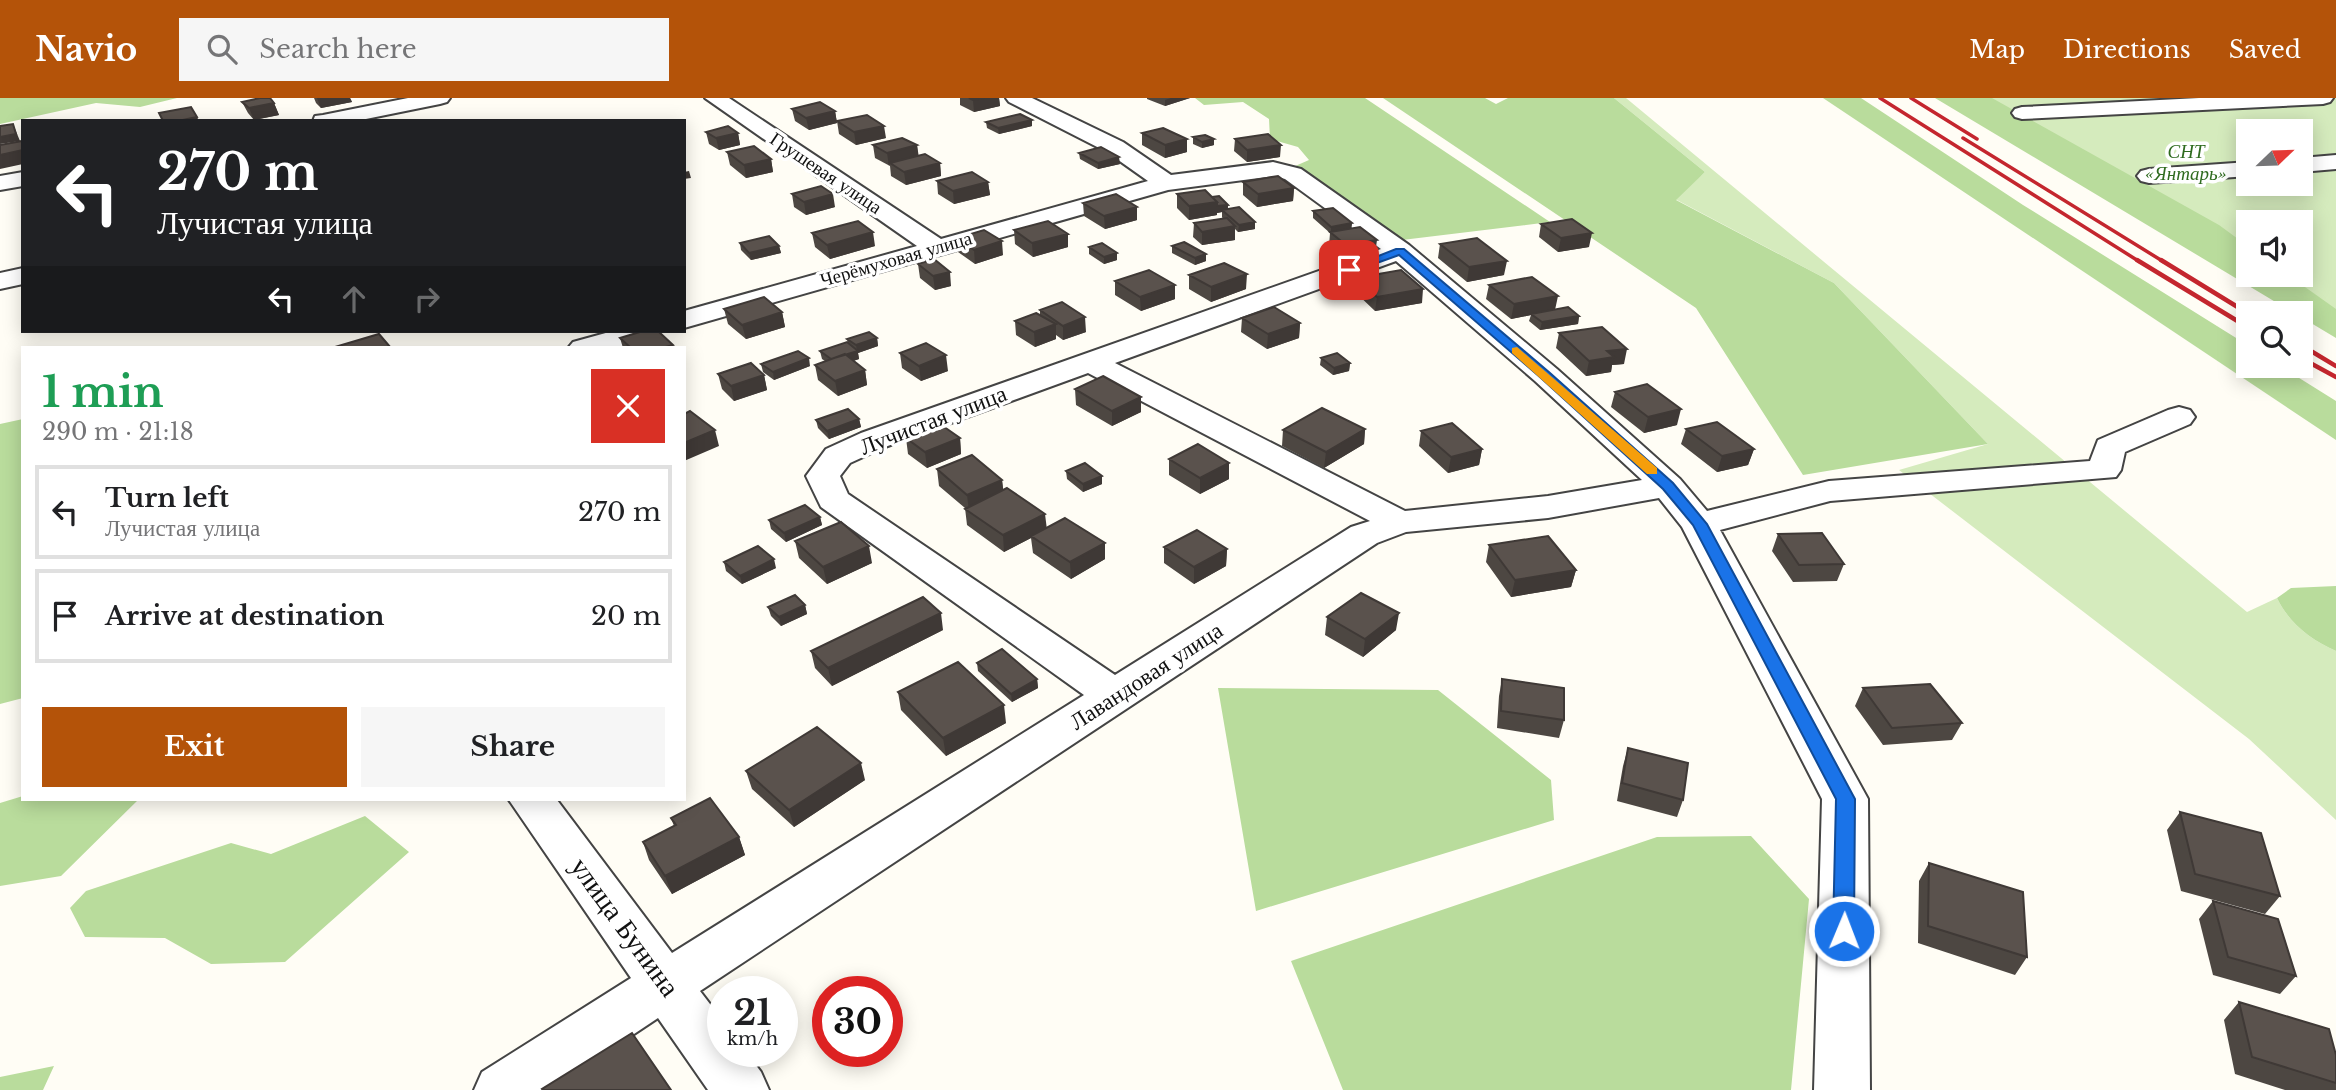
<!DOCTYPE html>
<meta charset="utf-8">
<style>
:root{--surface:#fff;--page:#f6f6f6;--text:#202124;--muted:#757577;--line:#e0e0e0;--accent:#b45309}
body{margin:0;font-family:"Libre Baskerville",serif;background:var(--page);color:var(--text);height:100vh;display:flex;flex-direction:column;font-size:26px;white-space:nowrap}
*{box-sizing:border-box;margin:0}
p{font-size:23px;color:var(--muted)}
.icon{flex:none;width:38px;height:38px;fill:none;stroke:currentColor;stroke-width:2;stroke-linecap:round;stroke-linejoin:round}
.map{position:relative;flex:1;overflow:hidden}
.side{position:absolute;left:21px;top:248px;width:665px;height:455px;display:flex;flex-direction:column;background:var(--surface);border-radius:0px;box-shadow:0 4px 18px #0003}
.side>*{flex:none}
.banner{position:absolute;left:21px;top:21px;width:665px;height:214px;border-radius:0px;box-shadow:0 4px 18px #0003;background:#202124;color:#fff;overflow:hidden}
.needle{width:46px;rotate:67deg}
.controls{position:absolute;left:2236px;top:21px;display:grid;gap:14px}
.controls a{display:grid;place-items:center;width:77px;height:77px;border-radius:0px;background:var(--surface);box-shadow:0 4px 18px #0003;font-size:35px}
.speed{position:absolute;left:707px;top:878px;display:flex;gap:14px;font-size:35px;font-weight:700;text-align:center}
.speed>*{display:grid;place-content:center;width:91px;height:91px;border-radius:50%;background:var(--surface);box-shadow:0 4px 18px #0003;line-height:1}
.speed small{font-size:18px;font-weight:400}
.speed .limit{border:10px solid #d22;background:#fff;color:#111}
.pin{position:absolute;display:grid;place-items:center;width:60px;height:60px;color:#fff;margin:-30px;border-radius:14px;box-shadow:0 4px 10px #0006}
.me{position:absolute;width:77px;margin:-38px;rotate:1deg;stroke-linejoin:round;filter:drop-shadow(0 0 5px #0008)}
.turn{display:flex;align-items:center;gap:24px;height:147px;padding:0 21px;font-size:32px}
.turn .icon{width:91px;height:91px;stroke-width:2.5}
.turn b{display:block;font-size:49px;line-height:60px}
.lanes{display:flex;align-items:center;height:66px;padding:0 21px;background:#0003;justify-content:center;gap:35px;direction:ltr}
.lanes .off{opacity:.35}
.round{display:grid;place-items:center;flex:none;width:74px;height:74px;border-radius:0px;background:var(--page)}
.summary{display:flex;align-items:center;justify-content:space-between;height:119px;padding:0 21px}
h1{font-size:42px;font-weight:800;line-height:52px;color:#1e9e55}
.action{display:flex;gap:14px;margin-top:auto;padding:14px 21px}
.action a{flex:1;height:80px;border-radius:0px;background:var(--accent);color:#fff;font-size:28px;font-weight:800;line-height:80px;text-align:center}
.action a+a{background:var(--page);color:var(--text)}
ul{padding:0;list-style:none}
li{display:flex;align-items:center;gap:21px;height:94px;margin:0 14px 10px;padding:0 7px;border:4px solid var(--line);border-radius:0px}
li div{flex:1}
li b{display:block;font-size:26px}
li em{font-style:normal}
header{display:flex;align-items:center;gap:42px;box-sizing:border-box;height:98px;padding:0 35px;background:var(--accent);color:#fff}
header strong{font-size:33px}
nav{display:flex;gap:38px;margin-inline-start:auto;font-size:24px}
.search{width:490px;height:63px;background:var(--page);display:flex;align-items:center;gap:18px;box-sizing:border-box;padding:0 24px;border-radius:0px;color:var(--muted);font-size:26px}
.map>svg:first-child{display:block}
.green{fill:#d5ebbd;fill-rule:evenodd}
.forest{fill:#b9dc9c}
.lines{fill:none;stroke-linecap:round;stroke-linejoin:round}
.minor-casing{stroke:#444;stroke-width:4}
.minor{fill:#fff;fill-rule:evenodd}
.rail-far1{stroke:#c4262e;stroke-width:3.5}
.rail{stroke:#c4262e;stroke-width:4.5}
.wall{fill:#4d4742}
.shaded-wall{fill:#3f3936}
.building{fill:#5a524d;stroke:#3f3936;stroke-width:2}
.route{fill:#1a73e8;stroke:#114b97;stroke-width:2}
.slow{fill:#f59e0b}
.labels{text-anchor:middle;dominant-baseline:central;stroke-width:7;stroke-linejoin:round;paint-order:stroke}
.far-park-label{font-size:19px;font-style:italic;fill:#2f6b1f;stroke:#fff}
.far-street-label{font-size:19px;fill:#111;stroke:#fff}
.street-label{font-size:23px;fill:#111;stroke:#fff}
.near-street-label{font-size:28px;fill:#111;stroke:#fff}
</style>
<header>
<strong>Navio</strong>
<div class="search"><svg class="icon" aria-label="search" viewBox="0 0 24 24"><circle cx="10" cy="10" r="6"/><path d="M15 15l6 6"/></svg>Search here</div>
<nav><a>Map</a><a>Directions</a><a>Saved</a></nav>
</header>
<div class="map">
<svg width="2336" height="992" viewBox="0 0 2336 992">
<rect width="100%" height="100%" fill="#fffdf5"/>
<path class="green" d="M1614 0H1626L2247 514 2277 500C2289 525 2311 542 2336 553V722L2249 641 1899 372 1988 346 1834 185 1675 101 1705 74Z
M1950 0H2336V223L2255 177H2301V124H2249V173ZM2249 33H2301V86H2249Z"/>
<path class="forest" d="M0 0H177L140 9 96 5 0 26Z
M1195 0H1365L1550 124 1402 142 1293 69 1309 62 1298 49 1270 41 1269 21 1243 4 1204 7Z
M1383 0H1485L1496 6 1508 0H1614L1705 74 1676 102 1834 185 1988 346 1803 377 1696 210Z
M1823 0H1861L2023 107 2249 248V268H2280L2336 303V342Z
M1935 0H1992L2219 127 2249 149V177H2288L2336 211V240L2301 219V215H2294Z
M23 321V600L0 606V326Z
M2336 488V553C2311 542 2289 525 2277 500L2291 490Z
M1218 590 1438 592 1551 682 1554 722 1256 813Z
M23 698V702H138L61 778 0 788V705Z
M365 718 409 754 285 864 211 866 165 840 85 839 70 810 86 793 231 745 271 756Z
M1751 738 1809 801 1791 992H1343L1291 863 1657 739Z
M54 968 43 992H0V979Z"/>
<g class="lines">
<defs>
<path id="minor" d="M408 0H450L447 4 440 6 356 23H313L315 18 323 17Z
M705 0H729L941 141 1148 83 1107 54 1009 4 1006 0H1032L1123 44 1171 77 1273 64 1301 71 1409 147 1557 271 1680 381 1707 413 1829 383 2090 363 2098 342 2168 312 2179 309 2190 312 2195 319 2190 326 2125 354 2121 372 2116 379 1830 403 1720 432 1868 701 1870 992H1814L1822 701 1682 429 1659 400 1548 420 1406 434 1377 445 700 893 723 923V954H746L761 974 769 992H708L658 920 550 992H474L482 974 631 880 509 702H557L672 855 1084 597 821 409 806 378 826 351 861 335 1381 151 1285 81 1273 78 1168 92 684 230V213L917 148ZM1396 163 1535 283 1642 382 1548 398 1405 413 1115 265ZM1088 275 1370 423 1351 429 1115 577 848 396 840 378 850 365 885 349Z
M2199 0H2333L2330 4 2323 6 2022 21 2015 19 2012 15 2015 11 2022 9Z
M2336 57V71L2301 74V60Z
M2249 64V78L2149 85 2141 83 2137 78 2141 73 2149 71Z
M23 74V88L0 92V78Z
M23 170V186L0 191V175Z
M613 233H659C646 253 590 251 568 250L573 244Z"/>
</defs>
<use href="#minor" class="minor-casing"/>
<use href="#minor" class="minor"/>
<path class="rail-far1" d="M1880 0 2140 164
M1911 0 1977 41
M1963 40 2164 164"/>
<path class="rail" d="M2137 162 2249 230
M2161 162 2249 216
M2301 247 2336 268
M2301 260 2336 279"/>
</g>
<path class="wall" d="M314 0H350L352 4 321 10 316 5Z
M960 0H999L1000 8 974 14 960 7Z
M1147 0H1190L1165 8 1147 1Z
M242 4 274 5 279 17 254 22 248 15Z
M792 11 835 13 837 25 809 32 795 23Z
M837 23 886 40 856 47 839 36Z
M986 24 1032 28 999 36 987 30Z
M706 34 738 35 740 47 719 52 709 46Z
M1142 35 1187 54 1165 60 1142 47Z
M1193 39 1214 47 1202 50 1193 46Z
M1235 41 1280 59 1247 64 1234 53Z
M873 47H917L918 58 940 65 941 78 906 87 891 78 890 68 875 60Z
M727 54 771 61 773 74 746 80 730 67Z
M1079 55 1120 66 1098 71 1080 61Z
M937 83 988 84 990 97 954 106 938 96Z
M1243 84 1294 90 1293 103 1257 109 1243 97Z
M792 96 835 109 806 117 794 109Z
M1177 96 1228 107V111L1255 131 1238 134 1235 131V142L1202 147 1193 139 1194 125 1223 121 1222 119V114L1217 115V117L1189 122 1177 110Z
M1083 105 1137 122 1105 131 1084 118Z
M1313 113 1352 125 1351 131 1375 156 1345 161 1329 148 1330 135 1313 120Z
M1541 126 1589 149 1558 154 1539 139Z
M1014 132 1068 136V149L1033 159 1015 146Z
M812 135 875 148 830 161 815 149Z
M957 140 1003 157 975 166 958 154Z
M740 145 779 148 781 155 751 162 741 152Z
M1440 146 1504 177 1467 184 1438 160Z
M1172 148 1206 156V163L1195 167 1172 155Z
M1089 149 1117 162 1104 166 1089 156Z
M918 166 951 188 935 192 920 180Z
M1189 177 1246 191 1211 204 1189 191Z
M1356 180 1422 205 1375 213 1355 194Z
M1115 183 1175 187V201L1141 213 1115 197Z
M1489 187 1555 212 1579 218 1578 226 1540 232 1529 223 1531 217 1511 221 1486 201Z
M724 211 782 214 785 229 746 241 728 226Z
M1040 212 1086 234 1063 242 1056 237V241L1035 249 1016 237 1015 223 1040 217Z
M1242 220 1300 225 1299 240 1267 251 1241 234Z
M1559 235 1624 266 1612 267 1611 274 1586 278 1556 250Z
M620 240 673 247 674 250H623Z
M877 240 878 248 858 255 859 261 853 263 865 272 867 287 838 298 818 282 815 267 825 263 822 261 820 253 848 245 847 241Z
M900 255 948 273 921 283 902 270Z
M1321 260 1350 265 1349 273 1333 277 1320 267Z
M761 266 810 268 774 282 763 274Z
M718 276 764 277 767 292 734 303 722 291Z
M1075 291 1141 314 1112 328 1076 307Z
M1615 294 1677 327 1644 335 1611 309Z
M859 321 861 329 829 341 818 330 816 322Z
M1365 331 1364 346 1324 370 1282 348 1283 332Z
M1686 331 1754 351 1748 367 1717 374 1681 346Z
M1421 333 1482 351 1479 367 1448 375 1419 348Z
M906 340H960L961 356 927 370 908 356Z
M1169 361 1229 381 1200 396 1169 377Z
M937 371 1002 382 1003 392 1046 430 1105 445V461L1071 481 1033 455 1031 440 1004 454 967 427 965 410 939 388Z
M1066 373 1102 378V386L1083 394 1067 381Z
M820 419 822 427 786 444 771 431 769 422Z
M1778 436 1844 466 1837 483 1793 484 1772 453Z
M795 443 872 465 827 486 799 460Z
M1489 447 1576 472 1571 489 1511 499 1486 464Z
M1164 449 1227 451 1226 468 1194 486 1164 465Z
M724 464 776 470 742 486 726 473Z
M805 507 807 516 781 528 771 518 768 509Z
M1327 519 1396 532 1363 559 1325 537Z
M943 532 832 588 815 570 811 553Z
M977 565 1037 581 1038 590 1012 604 978 573Z
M1502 581 1564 622 1559 640 1497 630 1499 598Z
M1863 590 1962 625 1952 642 1883 647 1855 608Z
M898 594 1006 625 946 658 901 612Z
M1628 650 1683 702 1677 719 1617 703 1623 668Z
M746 673 865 682 794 729 752 691Z
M2180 714 2280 798 2265 816 2181 793 2167 732Z
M671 720 739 739 745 757 672 796 649 762 643 744 674 728Z
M1929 765 2027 859 2015 877 1918 845 1919 783Z
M2213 803 2296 878 2280 896 2213 877 2199 821Z
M2239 904 2336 957V992H2285L2235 976 2224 922Z"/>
<path class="shaded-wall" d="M317 0H350L352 4 321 10Z
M984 0H999L1000 8 974 14 973 2Z
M1171 0H1190L1165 8V2Z
M274 5 279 17 254 22 249 10Z
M835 13 837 25 809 32 806 20Z
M197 19 199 23H178Z
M1032 22V28L999 36 998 30Z
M13 26 20 43 0 46V39Z
M884 28 886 40 856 47 854 34Z
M738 35 740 47 719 52 716 40Z
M1187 41V54L1165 60V47Z
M1214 41V47L1202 50V44Z
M917 47 919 60 890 65 889 68 887 55Z
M1281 47 1280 59 1247 64V52Z
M23 52V66L0 71V57Z
M1119 59 1120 66 1098 71V65Z
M771 61 773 74 746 80 744 67Z
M940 65 941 78 906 87 904 74Z
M689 73 691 80 684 81V74Z
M988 84 990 97 954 106 953 93Z
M1294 90 1293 103 1257 109 1258 96Z
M833 96 835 109 806 117 804 104Z
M1217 104 1228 107 1227 113 1222 112V114L1217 115V117L1189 122V108Z
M1137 109V122L1105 131 1104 118Z
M1255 124V131L1238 134 1239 127Z
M1352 125 1351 132 1331 136V129Z
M1235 128V142L1202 147V134Z
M873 134 875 148 830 161 827 147Z
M1592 135 1589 149 1558 154 1561 140Z
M1068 136V149L1033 159 1032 145Z
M1377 142 1375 156 1345 161 1346 147Z
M1002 143 1003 157 975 166 974 152Z
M779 148 781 155 751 162 749 155Z
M1117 155V162L1104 166V159Z
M1206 156V163L1195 167V160Z
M1507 163 1504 177 1467 184 1469 169Z
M950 174 951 188 935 192 933 178Z
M1247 176 1246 191 1211 204V189Z
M1175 187V201L1141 213 1140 199Z
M1423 191 1422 205 1375 213 1377 199Z
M1558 198 1555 212 1531 216V217L1511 221 1514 206Z
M782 214 785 229 746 241 742 227Z
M1579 218 1578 226 1540 232 1542 224Z
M1085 219 1086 234 1063 242V228Z
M1300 225 1299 240 1267 251 1268 236Z
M1056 226V241L1035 249 1034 234Z
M877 240 878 248 858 255 859 261 832 270 831 262 857 253 856 247Z
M1627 251 1624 266 1612 267 1611 274 1586 278 1589 263 1607 253Z
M946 257 948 273 921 283 919 268Z
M809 260 810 268 774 282 773 274Z
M1350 265 1349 273 1333 277 1334 270Z
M865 272 867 287 838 298 835 283Z
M764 277 767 292 734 303 731 288Z
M1141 299V314L1112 328V313Z
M1681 311 1677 327 1644 335 1648 319Z
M859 321 861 329 829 341 827 333Z
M1365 331 1364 346 1324 370 1326 354Z
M715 332 719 348 684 363V345Z
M960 340 961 356 927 370 925 354Z
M1482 351 1479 367 1448 375 1451 359Z
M1754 351 1748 367 1717 374 1722 358Z
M1229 365V381L1200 396V380Z
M1102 378V386L1083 394V386Z
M1002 382 1004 398 969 413 967 397Z
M1045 416 1047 432 1031 438V440L1004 454 1003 437Z
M820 419 822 427 786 444 784 435Z
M1105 445V461L1071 481 1070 464Z
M869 448 872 465 827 486 823 469Z
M1227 451 1226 468 1194 486V469Z
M774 461 776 470 742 486 740 478Z
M1576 472 1571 489 1511 499 1515 482Z
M805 507 807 516 781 528 779 519Z
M941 515 943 532 832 588 828 570Z
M1399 515 1396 532 1363 559 1365 541Z
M1037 581 1038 590 1012 604 1011 596Z
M1004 607 1006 625 946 658 943 640Z
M861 665 865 682 794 729 789 712Z
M739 739 745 757 672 796 665 778Z"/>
<path class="building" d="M260 0H270L274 5 249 10 242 4Z
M969 0H984L973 2Z
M820 4 835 13 806 20 792 11Z
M191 9 197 19 178 23H163L159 15Z
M1020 16 1032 22 998 30 986 24Z
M867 17 884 28 854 34 837 23Z
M13 26 16 36 0 39V28Z
M728 28 738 35 716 40 706 34Z
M1163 30 1187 41 1165 47 1142 35Z
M1268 36 1281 47 1247 52 1235 41Z
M1205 37 1214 41 1202 44 1193 39Z
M902 40 917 47 887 55 873 47Z
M22 43 23 52 0 57V47Z
M754 48 771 61 744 67 727 54Z
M1101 49 1119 59 1098 65 1079 55Z
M925 56 940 65 904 74 890 65Z
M972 74 988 84 953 93 937 83Z
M1278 78 1294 90 1258 96 1243 84Z
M821 88 833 96 804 104 792 96Z
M1205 92 1217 104 1189 108 1177 96Z
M1116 96 1137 109 1104 118 1083 105Z
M1219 98 1228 107 1217 108V104L1212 99Z
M1239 109 1255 124 1239 127 1222 112Z
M1333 110 1352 125 1331 129 1313 113Z
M1227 120 1235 128 1202 134 1194 125Z
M1572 121 1592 135 1561 140 1541 126Z
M858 123 873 134 827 147 812 135Z
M1048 123 1068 136 1032 145 1014 132Z
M1360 129 1377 142 1346 147 1330 134Z
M984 132 1002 143 974 152 957 140Z
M769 138 779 148 749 155 740 145Z
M1477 140 1507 163 1469 169 1440 146Z
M1184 144 1206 156 1195 160 1172 148Z
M1102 145 1117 155 1104 159 1089 149Z
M934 161 950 174 933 178 918 166Z
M1224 165 1247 176 1211 189 1189 177Z
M1149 172 1175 187 1140 199 1115 183Z
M1401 172 1423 191 1377 199 1356 180Z
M1532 179 1558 198 1514 206 1489 187Z
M764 199 782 214 742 227 724 211Z
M1062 204 1085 219 1063 228 1040 212Z
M1274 209 1300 225 1268 236 1242 220Z
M1568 209 1579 218 1542 224 1531 216Z
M1036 215 1056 226 1034 234 1015 223Z
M1602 229 1627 251 1607 253 1614 259 1589 263 1559 235Z
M643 233H658L673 247 662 250H631L620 240Z
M869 234 877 240 856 247 847 241Z
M379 236 391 250H336L335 249Z
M847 244 858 253 831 261 820 253Z
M926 245 946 257 919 268 900 255Z
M798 253 809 260 773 274 761 266Z
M1337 255 1350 265 1334 270 1321 260Z
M845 256 865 272 835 283 815 267Z
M751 265 764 277 731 288 718 276Z
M1103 278 1141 299 1112 313 1075 291Z
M1647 286 1681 311 1648 319 1615 294Z
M1322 310 1365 331 1326 354 1283 332Z
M848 311 859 321 827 333 816 322Z
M690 313 715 332 684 345V316Z
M1717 324 1754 351 1722 358 1686 331Z
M1452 325 1482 351 1451 359 1421 333Z
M940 326 960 340 925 354 906 340Z
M1198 346 1229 365 1200 380 1169 361Z
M972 357 1002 382 967 397 937 371Z
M1085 365 1102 378 1083 386 1066 373Z
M1007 390 1045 416 1003 437 965 411Z
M805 407 820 419 784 435 769 422Z
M1065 420 1105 445 1070 464 1031 438Z
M841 424 869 448 823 469 795 443Z
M1197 432 1227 451 1194 469 1164 449Z
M1822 435 1844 466 1799 467 1778 436Z
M1548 438 1576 472 1515 482 1489 447Z
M758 448 774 461 740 478 724 464Z
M1361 495 1399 515 1365 541 1327 519Z
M795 497 805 507 779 519 768 509Z
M923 499 941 515 828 570 811 553Z
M1002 551 1037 581 1011 596 977 565Z
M958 564 1004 607 943 640 898 594Z
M1502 581 1564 590V622L1501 613Z
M1930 586 1962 625 1892 630 1863 590Z
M817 629 861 665 789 712 746 673Z
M1628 650 1688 665 1683 702 1622 685Z
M710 700 739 739 665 778 643 744 676 727 671 720Z
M2180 714 2261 735 2280 798 2195 776Z
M1929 765 2023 794 2027 859 1928 828Z
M2213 803 2278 821 2296 878 2228 859Z
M2239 904 2329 931 2336 957V985L2252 959Z
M632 935 671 992H543L542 991Z"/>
<path class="route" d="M1396 151H1404L1550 275 1673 385 1707 426 1855 701 1854 833 1851 840 1844 842 1836 840 1833 833 1836 701 1693 427 1663 391 1541 280 1399 157 1352 174 1343 172Z"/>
<path class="slow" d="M1517 249 1657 370V376H1647L1512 255V250Z"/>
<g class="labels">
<g class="far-park-label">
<text x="2186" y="53">СНТ<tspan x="2186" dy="22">«Янтарь»</tspan></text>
</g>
<g class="far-street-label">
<text transform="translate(826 75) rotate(34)">Грушевая улица</text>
<text transform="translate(896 161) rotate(-16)">Черёмуховая улица</text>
</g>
<g class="street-label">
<text transform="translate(933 322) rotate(-21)">Лучистая улица</text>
<text transform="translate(1146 578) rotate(-33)">Лавандовая улица</text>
</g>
<g class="near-street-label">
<text transform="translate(625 829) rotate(54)">улица Бунина</text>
</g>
</g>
</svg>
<div class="controls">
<a><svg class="needle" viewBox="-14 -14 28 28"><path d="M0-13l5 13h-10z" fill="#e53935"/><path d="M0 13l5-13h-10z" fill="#757577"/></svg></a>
<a><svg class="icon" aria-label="sound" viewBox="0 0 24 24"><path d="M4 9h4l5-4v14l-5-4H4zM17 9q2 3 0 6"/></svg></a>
<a><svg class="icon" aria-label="search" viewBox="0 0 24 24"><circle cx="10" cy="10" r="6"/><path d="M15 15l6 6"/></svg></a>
</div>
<div class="speed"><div>21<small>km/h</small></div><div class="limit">30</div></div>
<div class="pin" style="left:1349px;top:172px;background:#d93025"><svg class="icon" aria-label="arrive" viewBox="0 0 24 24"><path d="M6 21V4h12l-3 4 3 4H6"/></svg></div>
<svg class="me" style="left:1844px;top:833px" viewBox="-20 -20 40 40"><circle r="17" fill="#1a73e8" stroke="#fff" stroke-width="3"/><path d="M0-11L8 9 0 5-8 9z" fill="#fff"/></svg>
<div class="banner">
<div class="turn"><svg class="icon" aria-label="left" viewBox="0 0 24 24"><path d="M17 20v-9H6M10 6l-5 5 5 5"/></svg><div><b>270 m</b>Лучистая улица</div></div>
<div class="lanes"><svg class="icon" aria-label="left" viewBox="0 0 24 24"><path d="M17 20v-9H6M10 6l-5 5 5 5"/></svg><svg class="icon off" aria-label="ahead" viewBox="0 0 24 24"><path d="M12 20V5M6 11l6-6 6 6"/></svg><svg class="icon off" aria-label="right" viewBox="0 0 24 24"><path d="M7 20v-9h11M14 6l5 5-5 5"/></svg></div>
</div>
<section class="side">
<div class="summary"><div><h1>1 min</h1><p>290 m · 21:18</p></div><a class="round" style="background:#d93025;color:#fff"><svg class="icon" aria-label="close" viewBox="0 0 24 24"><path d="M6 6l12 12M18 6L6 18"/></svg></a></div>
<ul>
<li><svg class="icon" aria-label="left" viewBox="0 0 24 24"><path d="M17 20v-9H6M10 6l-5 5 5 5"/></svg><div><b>Turn left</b><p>Лучистая улица</p></div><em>270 m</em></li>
<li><svg class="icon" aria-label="arrive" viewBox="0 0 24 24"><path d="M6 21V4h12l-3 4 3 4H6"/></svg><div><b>Arrive at destination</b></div><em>20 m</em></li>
</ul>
<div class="action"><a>Exit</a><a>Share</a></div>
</section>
</div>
